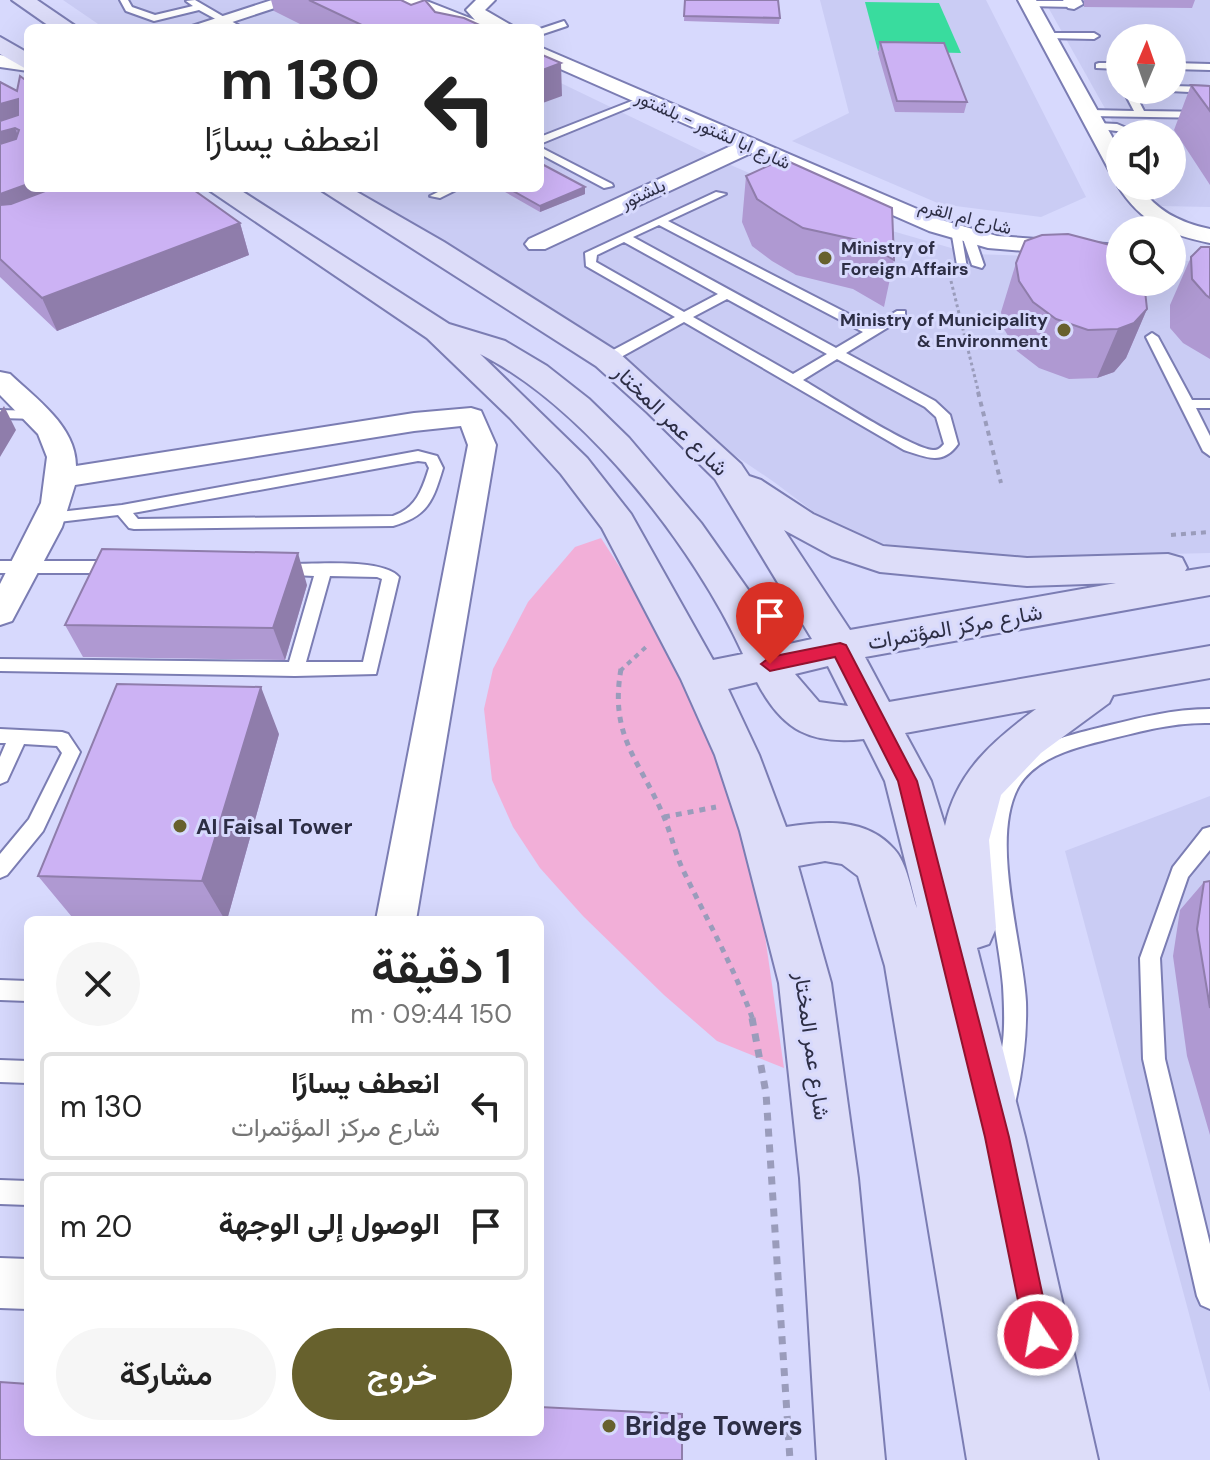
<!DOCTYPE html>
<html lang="ar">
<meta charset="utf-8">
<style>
:root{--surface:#fff;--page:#f6f6f6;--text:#222;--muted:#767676;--line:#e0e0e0;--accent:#67612d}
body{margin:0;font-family:"DM Sans",Vazirmatn,sans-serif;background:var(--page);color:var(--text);direction:rtl;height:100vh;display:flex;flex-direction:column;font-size:30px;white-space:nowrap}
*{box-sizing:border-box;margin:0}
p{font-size:26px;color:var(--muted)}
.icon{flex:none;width:44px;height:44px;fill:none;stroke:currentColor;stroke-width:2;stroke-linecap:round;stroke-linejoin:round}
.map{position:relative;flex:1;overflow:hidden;direction:ltr}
.side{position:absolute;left:24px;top:916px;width:520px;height:520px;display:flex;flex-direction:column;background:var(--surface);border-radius:12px;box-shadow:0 8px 32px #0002;direction:rtl}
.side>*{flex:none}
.guide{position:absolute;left:24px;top:24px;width:520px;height:168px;border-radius:12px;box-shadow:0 8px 32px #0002;direction:rtl;background:#fff;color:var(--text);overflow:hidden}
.needle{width:52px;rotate:2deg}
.fabs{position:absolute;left:1106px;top:24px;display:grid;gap:16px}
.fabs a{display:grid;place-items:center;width:80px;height:80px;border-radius:50%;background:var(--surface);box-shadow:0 8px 32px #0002;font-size:40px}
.pin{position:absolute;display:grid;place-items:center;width:68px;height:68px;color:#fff;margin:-82px -34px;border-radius:50% 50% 50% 0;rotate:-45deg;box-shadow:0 0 8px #0007}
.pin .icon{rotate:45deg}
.me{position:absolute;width:88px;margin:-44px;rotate:348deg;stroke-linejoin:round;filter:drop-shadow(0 0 6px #0008)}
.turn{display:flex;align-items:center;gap:28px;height:168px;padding:0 32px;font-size:36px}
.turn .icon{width:104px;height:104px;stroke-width:2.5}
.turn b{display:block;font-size:56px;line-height:68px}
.round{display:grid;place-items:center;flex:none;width:84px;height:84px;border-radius:42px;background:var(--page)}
.headline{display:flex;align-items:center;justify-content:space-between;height:136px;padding:0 32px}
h1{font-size:48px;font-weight:600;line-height:60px}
.action{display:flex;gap:16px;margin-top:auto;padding:16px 32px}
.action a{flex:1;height:92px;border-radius:48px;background:var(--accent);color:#fff;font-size:32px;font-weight:600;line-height:92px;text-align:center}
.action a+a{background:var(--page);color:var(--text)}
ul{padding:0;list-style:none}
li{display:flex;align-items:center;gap:24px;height:108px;margin:0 16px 12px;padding:0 16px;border:4px solid var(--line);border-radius:12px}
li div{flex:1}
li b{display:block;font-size:30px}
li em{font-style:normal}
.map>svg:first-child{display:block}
.built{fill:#caccf4;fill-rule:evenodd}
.green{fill:#f2afd8}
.water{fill:#39dc9e}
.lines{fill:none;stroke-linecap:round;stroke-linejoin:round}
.lane-casing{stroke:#7b7db3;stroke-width:4}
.street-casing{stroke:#7b7db3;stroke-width:4}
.secondary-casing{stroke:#7b7db3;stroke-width:4}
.path-far3{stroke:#9a9cbb;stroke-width:3;stroke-dasharray:3 3;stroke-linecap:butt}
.path-far2{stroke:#9a9cbb;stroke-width:4;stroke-dasharray:5 5;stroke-linecap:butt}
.path-far1{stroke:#9a9cbb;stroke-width:5;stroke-dasharray:6 6;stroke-linecap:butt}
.path{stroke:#9a9cbb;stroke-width:7;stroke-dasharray:8 8;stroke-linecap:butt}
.lane{fill:#fff;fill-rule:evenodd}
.street{fill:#fff;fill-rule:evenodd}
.secondary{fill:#ddddf9;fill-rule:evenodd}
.wall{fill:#af99d2}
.shaded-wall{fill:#8f7dab}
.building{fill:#ccb2f4;stroke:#8f7dab;stroke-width:2}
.route{fill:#e11d48;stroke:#92132f;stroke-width:2}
.poi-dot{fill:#67612d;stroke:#d7d9fd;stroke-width:3}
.labels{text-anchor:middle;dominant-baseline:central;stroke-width:6;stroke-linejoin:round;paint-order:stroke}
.far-street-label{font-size:18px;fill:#2d2e45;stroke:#d7d9fd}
.far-poi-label{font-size:18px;font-weight:bold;fill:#2d2e45;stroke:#d7d9fd;text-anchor:start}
.street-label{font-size:22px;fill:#2d2e45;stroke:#d7d9fd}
.poi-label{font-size:22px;font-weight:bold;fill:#2d2e45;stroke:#d7d9fd;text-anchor:start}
.near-poi-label{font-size:26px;font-weight:bold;fill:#2d2e45;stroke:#d7d9fd;text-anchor:start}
</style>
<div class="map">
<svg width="1210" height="1460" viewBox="0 0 1210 1460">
<rect width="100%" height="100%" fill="#d7d9fd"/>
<path class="built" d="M63 0H390L448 28H104Z
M820 0H986L1086 197 1041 217 940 204 792 141 849 113Z
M1044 0H1210V207L1159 206 1148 186H1172V134L1120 135ZM1120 38H1172V90H1120Z
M540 73 733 166 861 222 972 254 1120 259V282H1172V260L1210 262V553L1011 558 851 540 774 482 340 188H540Z
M1210 796V1392L1065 851Z"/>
<path class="green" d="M601 538 639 597 686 684 716 751 761 908 784 1068 717 1041 664 995 583 916 540 868 513 827 492 780 484 709 493 669 528 602 575 547Z"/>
<path class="water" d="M865 2 939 3 961 53 878 51Z"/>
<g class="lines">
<defs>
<path id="lane" d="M120 0H128L132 7 155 15 193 6 186 1 195 0 243 28H232L199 10 154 21 126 11Z
M1029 1H1074L1078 4 1074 7 1026 6Z
M564 21 567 26 540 35V29Z
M1049 33H1094L1099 36 1094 39 1046 38Z
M1099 63H1120V69L1096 68V64Z
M1172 63 1210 64V70L1172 69Z
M1172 86 1210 87V93L1169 91Z
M1123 90H1133L1144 111 1210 112V118L1090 116 1085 113 1090 110 1134 111Z
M642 97 650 99 540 144V137Z
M1096 123 1117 124 1141 134 1092 128 1091 126Z
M540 147 612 184 613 186 604 188 540 154Z
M446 188H460L440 198 430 196Z
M716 192 726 194 668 221 872 326 897 311H905V317L846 353 935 401 950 415 958 444C943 466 925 457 904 450L684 322 612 362H602V356L675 317 586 266 585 253ZM659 225 863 332 836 348 633 237ZM624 242 718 294 684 312 596 262 597 255ZM727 299 827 354 793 374 693 317ZM837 359 925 407 936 417 944 444C940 448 939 450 933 450 912 449 827 394 803 380Z
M951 230 961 232 967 268 957 265Z
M964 234 974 236 984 265 982 268 972 265 962 236Z
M1152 333 1158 337 1192 400H1210V408H1196L1210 436V456L1203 451 1146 337Z
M0 410 37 411 44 415 37 419 0 418Z
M418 451 437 456 443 468C433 501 428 516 393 526L134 529 129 528 118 515 50 523 42 518 50 513 122 505ZM418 461 426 462 429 468C422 490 416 508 393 516L138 519 133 513Z
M0 561H117L125 567 117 573H0Z
M279 564C306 565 382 557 399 577L376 674 295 676 0 671V659L289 662 314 576 273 574 271 570 273 566ZM330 576 377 577 382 579 363 662H306Z
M1210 709V723C1173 722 1138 732 1102 741 1073 748 1036 758 1019 786 989 838 1023 944 1026 1002 1027 1035 1023 1067 1016 1099L1013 1107 1005 1110 997 1107C990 1090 1001 1060 1003 1041 1005 1023 1004 1004 1003 986 998 921 961 806 1022 758 1045 740 1074 734 1102 727 1138 718 1173 709 1210 709Z
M0 729 62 732 68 734 80 752 43 831 7 875 0 878V854L29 819 62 753 57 746 24 744 7 781 0 784V757L6 743H0Z
M1210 827V850L1188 877 1160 958 1165 1059 1210 1244V1309L1201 1305 1197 1296 1143 1059 1140 958 1173 867 1203 829Z
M0 980 28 981V1001L0 1000Z
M0 1060 28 1061V1083L0 1082Z
M0 1180 28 1181V1205L0 1204Z"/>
<path id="street" d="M272 0H299L214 28H186Z
M400 0H424L475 20 466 10 476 0H495L485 10 516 28H463Z
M1018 0H1036L1120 151V176L1109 170Z
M1063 0H1081L1083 4 1074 9 1068 8Z
M540 47 945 221 997 236 1120 245V259L988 248 929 231 751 153 545 249H529L525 244 529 239 733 145 540 60Z
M0 55 28 59V71L0 67Z
M1120 183V186H1140C1156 211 1181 223 1210 229V243C1170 235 1141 223 1118 186Z
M0 372 10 374C36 399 76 426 76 466L414 413 471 408 481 411 496 445 416 920H376L468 445 461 426 414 431 75 485 62 527 12 621 0 625V584L41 503 47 457 38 434 0 395Z
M0 1258 28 1259V1309L0 1308Z"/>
<path id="secondary" d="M12 0H37L78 28H52Z
M0 37 28 53V70L0 54Z
M206 188H237L449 324 505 341 547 366 589 399 629 438 701 523 756 601 780 646 812 639 715 479 647 412 596 366 318 188H350L444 242 618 352 741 464 749 476 761 480 813 514 883 546 1027 558 1168 554 1182 558 1187 568 1185 571 1210 567V595L865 657 889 702 1210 646V678L1113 695 1109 703 1041 753 1001 795 989 840 996 928 989 944 977 948 1025 1137 1098 1460H967L885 966 858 876 842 864 825 861 798 866 831 983 858 1178 885 1460H817L800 1178 779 983 740 831 715 755 681 679 602 528 561 474 510 418 427 338ZM480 354C585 407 695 548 743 654L713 660 631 514 587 458ZM784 530 832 556 880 572 1027 586 1116 583 850 630ZM828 666 848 706 819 702 795 674ZM757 682C782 730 810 745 864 739L885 781 917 908C911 891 907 863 894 849 866 817 823 821 786 827L759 755 728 689ZM1036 709C994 740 956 772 945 826L931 781 905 733Z"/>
</defs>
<use href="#lane" class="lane-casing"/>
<use href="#street" class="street-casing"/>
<use href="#secondary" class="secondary-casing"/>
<path class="path-far3" d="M951 281 979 394"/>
<path class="path-far2" d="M978 392 1001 483
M1171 535 1210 532
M620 671 647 646"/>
<path class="path-far1" d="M621 669C609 737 640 760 664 817 671 834 675 853 683 870 707 920 734 967 753 1020
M664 817 716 807"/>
<path class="path" d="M752 1018 766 1093 790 1460"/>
<use href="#lane" class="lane"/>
<use href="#street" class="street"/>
<use href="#secondary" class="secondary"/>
</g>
<path class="wall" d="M271 0H401L411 5 486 28H308L274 11Z
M685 0 780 18 779 24 684 21Z
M1084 0H1195L1192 8 1084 7Z
M880 42 967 102 964 113 895 112 878 53Z
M0 82 17 91 28 188 240 223 249 255 57 331 0 277Z
M1191 85 1210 86V185L1174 130Z
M746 176 894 260 884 307 853 289 796 275 772 261 752 246 742 222Z
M585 187V194L540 212 498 188Z
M1210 247V359L1183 343 1170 328V305L1191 257Z
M1016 263 1147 309 1126 358 1114 372 1097 378 1069 379 1039 368 1017 351 1004 329 1001 312Z
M307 585 285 660 83 657 65 625Z
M279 734 227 920H154L72 917 38 876Z
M1210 881V1135L1187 1056 1173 956 1180 910 1204 882Z"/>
<path class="shaded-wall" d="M561 63 562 96 540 104V71Z
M18 99 28 124 15 128 27 158 0 166V104Z
M28 184V188H110L0 227V194Z
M585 187V194L540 212V206Z
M240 223 249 255 57 331 42 298Z
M1147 309 1126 358 1114 372 1097 378 1118 329Z
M4 406 16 430 0 457V412Z
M298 553 307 585 285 660 273 628Z
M261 687 279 734 227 920H225L202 881Z"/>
<path class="building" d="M309 0H401L411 5 425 0 435 12 464 18 486 28H368Z
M685 0H778L780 18 684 16Z
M880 42 944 43 967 102 897 101Z
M540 54 561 63 540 71Z
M20 76 28 82V184L0 194V144L16 139 19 130 15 128 0 132V121L18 115V99L0 104V82L17 91Z
M1191 85 1210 86V111Z
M783 159 892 208 894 260 862 241 803 228 778 213 757 199 746 176Z
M540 163 585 187 540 206 508 188H540Z
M53 188H191L240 223 42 298 0 259V205L11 204Z
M1068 234 1110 245 1120 251V282H1144L1147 309 1134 323 1118 329 1088 330 1056 319 1033 302 1019 281 1016 263 1025 241 1042 235Z
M1201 247H1210V298L1206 295 1192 279 1191 257Z
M102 549 298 553 273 628 65 625Z
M117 684 261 687 202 881 38 876Z
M1210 881V1008L1197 929 1204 882Z
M0 1382 28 1384V1432H540V1407L682 1414V1460H0Z"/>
<path class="route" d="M840 643 846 645 917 781 1009 1137 1051 1335 1047 1344 1038 1348 1029 1344 1025 1335 985 1137 898 781 835 657 770 671 761 664 770 657Z"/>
<g class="poi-dot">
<circle cx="825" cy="258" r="8"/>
<circle cx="1064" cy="330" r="8"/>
<circle cx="180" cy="826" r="8"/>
<circle cx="609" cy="1426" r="8"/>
</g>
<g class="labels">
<g class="far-street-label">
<text transform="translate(713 130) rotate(24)">شارع ابا لشتور - بلشتور</text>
<text transform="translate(643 194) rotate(-25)">بلشتور</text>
<text transform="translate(965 217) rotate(14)">شارع ام القرم</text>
</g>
<g class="far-poi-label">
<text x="841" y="248">Ministry of<tspan x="841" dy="21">Foreign Affairs</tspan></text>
<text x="1048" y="320" text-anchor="end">Ministry of Municipality<tspan x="1048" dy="21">&amp; Environment</tspan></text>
</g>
<g class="street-label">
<text transform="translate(671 420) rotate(44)">شارع عمر المختار</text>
<text transform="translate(955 627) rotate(-10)">شارع مركز المؤتمرات</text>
<text transform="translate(812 1046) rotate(82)">شارع عمر المختار</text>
</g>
<g class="poi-label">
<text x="196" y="826">Al Faisal Tower</text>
</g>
<g class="near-poi-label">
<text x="625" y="1426">Bridge Towers</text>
</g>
</g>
</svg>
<div class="fabs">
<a><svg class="needle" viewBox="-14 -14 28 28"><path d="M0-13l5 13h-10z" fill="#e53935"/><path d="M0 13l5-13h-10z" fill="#767676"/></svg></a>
<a><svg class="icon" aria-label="sound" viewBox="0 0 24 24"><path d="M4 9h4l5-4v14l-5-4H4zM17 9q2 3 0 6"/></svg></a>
<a><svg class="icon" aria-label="search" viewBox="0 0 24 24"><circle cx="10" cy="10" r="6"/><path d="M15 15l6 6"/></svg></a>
</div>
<div class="pin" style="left:770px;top:664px;background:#d93025"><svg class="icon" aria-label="arrive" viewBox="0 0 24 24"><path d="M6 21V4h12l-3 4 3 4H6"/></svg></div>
<svg class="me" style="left:1038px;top:1335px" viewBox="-20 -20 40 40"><circle r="17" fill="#e11d48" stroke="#fff" stroke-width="3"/><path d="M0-11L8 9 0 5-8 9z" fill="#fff"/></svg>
<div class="guide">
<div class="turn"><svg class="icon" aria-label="left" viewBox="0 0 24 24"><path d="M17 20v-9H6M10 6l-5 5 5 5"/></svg><div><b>130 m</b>انعطف يسارًا</div></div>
</div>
<section class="side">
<div class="headline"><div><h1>1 دقيقة</h1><p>150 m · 09:44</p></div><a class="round"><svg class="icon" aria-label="close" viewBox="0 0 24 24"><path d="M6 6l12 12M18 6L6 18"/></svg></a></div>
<ul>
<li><svg class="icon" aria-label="left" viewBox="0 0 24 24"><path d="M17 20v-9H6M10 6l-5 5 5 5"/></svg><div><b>انعطف يسارًا</b><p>شارع مركز المؤتمرات</p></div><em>130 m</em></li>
<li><svg class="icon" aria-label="arrive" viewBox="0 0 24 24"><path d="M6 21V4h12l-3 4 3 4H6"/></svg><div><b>الوصول إلى الوجهة</b></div><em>20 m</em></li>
</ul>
<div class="action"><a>خروج</a><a>مشاركة</a></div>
</section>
</div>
